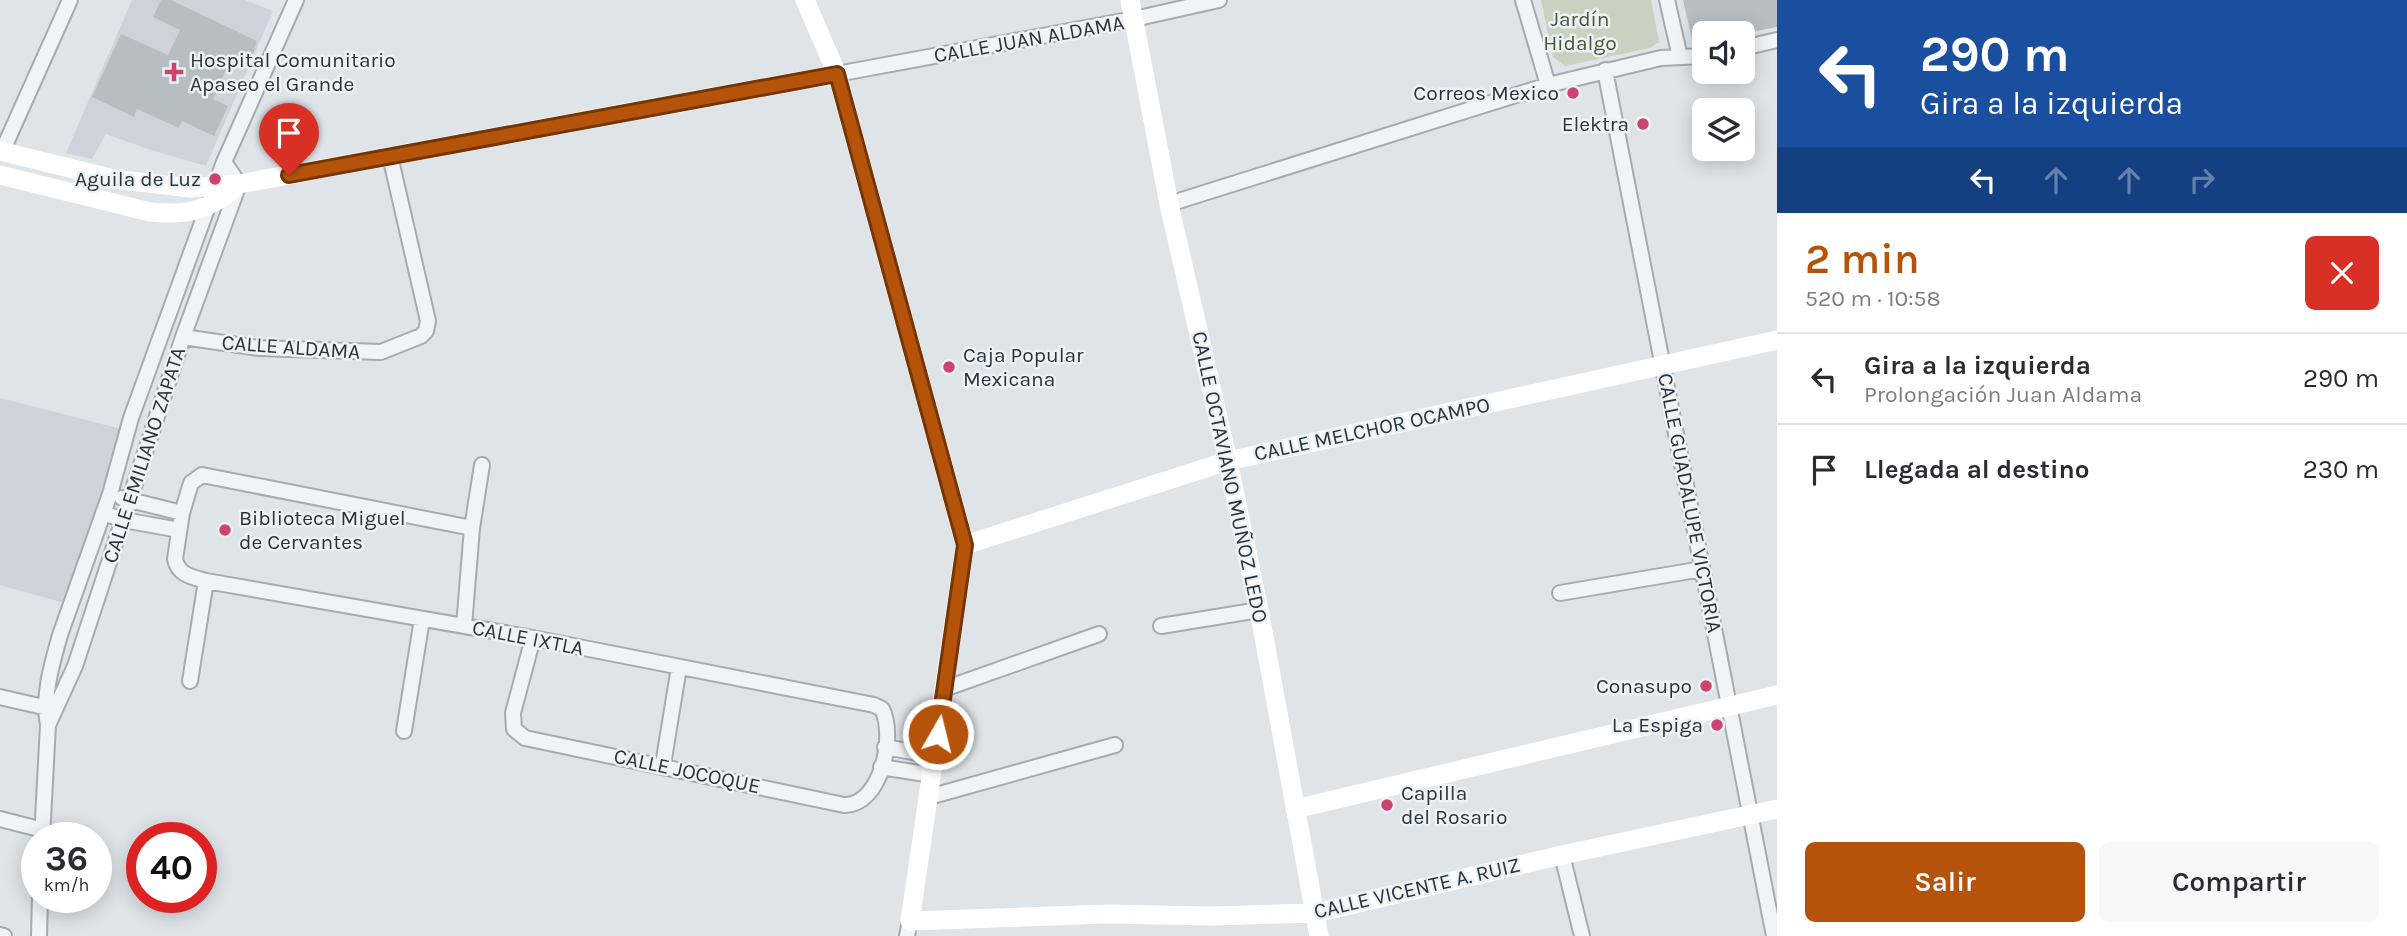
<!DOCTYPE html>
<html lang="es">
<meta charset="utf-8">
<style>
:root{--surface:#fff;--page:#f7f7f7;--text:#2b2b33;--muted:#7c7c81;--line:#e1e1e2;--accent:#b45309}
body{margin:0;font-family:Karla,sans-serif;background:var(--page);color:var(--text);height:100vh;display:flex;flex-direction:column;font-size:26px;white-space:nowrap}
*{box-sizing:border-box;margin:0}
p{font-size:23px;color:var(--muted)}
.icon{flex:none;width:38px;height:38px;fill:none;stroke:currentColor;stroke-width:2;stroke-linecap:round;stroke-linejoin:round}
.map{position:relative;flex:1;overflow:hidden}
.panel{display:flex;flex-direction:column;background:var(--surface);width:630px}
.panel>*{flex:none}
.banner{background:#1a4fa0;color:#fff;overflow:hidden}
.controls{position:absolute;left:1692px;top:21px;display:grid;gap:14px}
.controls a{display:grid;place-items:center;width:63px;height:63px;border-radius:10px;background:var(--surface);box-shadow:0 4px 18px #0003;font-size:35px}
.speed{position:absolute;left:21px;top:822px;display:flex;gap:14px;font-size:35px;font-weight:700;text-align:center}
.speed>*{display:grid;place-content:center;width:91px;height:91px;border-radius:50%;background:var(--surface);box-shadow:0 4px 18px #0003;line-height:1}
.speed small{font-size:18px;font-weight:400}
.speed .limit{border:10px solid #d22;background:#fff;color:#111}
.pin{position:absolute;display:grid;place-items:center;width:60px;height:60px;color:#fff;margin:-72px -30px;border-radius:50% 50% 50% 0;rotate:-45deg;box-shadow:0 0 7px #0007}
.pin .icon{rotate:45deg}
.me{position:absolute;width:77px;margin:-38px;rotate:8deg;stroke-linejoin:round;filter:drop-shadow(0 0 5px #0008)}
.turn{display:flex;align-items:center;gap:24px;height:147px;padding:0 28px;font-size:32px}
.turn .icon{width:91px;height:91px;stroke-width:2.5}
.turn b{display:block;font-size:49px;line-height:60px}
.lanes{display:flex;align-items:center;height:66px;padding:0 28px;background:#0003;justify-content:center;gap:35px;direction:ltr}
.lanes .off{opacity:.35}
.round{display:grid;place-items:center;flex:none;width:74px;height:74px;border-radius:10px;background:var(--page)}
.head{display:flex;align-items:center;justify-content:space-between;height:119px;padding:0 28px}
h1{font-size:42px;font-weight:600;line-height:52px;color:var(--accent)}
.action{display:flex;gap:14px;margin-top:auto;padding:14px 28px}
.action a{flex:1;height:80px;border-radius:10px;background:var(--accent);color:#fff;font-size:28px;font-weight:600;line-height:80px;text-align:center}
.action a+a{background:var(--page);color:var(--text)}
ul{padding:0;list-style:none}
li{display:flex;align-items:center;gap:21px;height:91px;padding:0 28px;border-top:2px solid var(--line)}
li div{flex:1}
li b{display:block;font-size:26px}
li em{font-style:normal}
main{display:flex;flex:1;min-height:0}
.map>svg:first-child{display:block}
.built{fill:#cdd3da}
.green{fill:#c7d2c0}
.building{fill:#b6bec4}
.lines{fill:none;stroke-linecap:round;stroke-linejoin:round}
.street-casing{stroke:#a4acb2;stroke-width:18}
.street{stroke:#f1f4f6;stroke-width:14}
.secondary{stroke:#fff;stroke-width:19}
.route-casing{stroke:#753606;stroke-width:18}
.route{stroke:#b45309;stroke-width:12}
.poi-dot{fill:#cc446d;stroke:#eef2f5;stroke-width:2.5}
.labels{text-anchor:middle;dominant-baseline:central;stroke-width:5;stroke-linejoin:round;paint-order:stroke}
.park-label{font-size:21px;fill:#425a35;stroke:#eef2f5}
.street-label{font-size:21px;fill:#28343f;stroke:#eef2f5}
.poi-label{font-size:21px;fill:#28343f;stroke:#eef2f5;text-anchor:end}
</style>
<main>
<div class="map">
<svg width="1777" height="936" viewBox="0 0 1777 936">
<rect width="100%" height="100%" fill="#dfe4e8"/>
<path class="built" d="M132 0H245L273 11 206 166 151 150 106 134 92 159 66 153Z
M0 398 125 430 68 604 0 585Z"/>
<path class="green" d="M1541 0H1651L1659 42 1650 48 1565 66 1553 57Z"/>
<path class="building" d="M161 0H171L257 41 251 60 233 54 213 99 228 106 214 136 182 121 179 128 137 109 134 117 92 97 121 34 168 55 180 30 153 17Z
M1683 0H1777V27L1746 33H1704V42L1693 44Z"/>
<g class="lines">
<defs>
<path id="street" d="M1523 0 1548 85
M1667 0 1680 57
M1743 48 1777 40
M1605 70 1774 936
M837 74 1134 19 1219 0
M2 152 70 0
M1169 204 1548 85 1661 58 1704 56
M183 337 259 348 381 352 421 336 426 331 428 321 390 156
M122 498 182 513
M103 513 124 520 179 530
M472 528 202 475 191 483 182 513 175 559C178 575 192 577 206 581L533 638 874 705 882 709C896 736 881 806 844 805L525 738 514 729 513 713 533 638
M1560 593 1702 569
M464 626 472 528 482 465
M1161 626 1259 610
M190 681 206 581
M944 689 1099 634
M0 697 52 709
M48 725 75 666 183 337 239 184 224 162
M404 731 422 619
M885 747 935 756
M663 765 679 667
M881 767 932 775
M929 797 1115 745
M0 819 43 830
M42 838 48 725C42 696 52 664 60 635L110 494 131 418 224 162 296 0
M1562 855 1582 936
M0 935 4 936
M39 936 40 898
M907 936 910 921"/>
</defs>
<use href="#street" class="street-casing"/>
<use href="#street" class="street"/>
<path class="secondary" d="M805 0 837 74 965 545 910 921 1107 914 1213 916 1316 913 1562 855 1777 809
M1130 0 1169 204 1228 461 1259 610 1319 936
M0 151 114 179 190 188 239 184 837 74
M0 175 150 212C189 216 210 210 239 184
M965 545 1228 461 1777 340
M1295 809 1777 695"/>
</g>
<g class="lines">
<defs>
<path id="route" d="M289 175 837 74 965 545 938 734"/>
</defs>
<use href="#route" class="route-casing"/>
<use href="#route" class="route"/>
</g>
<g class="poi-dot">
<path d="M170.5 61.5h7v7h7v7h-7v7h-7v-7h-7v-7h7z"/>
<circle cx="1573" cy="93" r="7"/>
<circle cx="1643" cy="124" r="7"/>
<circle cx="215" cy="179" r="7"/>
<circle cx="949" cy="367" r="7"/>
<circle cx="225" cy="530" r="7"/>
<circle cx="1706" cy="686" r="7"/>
<circle cx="1717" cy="725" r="7"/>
<circle cx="1387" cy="805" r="7"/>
</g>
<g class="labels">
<g class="park-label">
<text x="1580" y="19">Jardín<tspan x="1580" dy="24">Hidalgo</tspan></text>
</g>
<g class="street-label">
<text transform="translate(1029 39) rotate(-10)">CALLE JUAN ALDAMA</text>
<text transform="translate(291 347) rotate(4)">CALLE ALDAMA</text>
<text transform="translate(1372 429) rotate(-12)">CALLE MELCHOR OCAMPO</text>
<text transform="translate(144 455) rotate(-72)">CALLE EMILIANO ZAPATA</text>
<text transform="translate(1230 477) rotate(78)">CALLE OCTAVIANO MUÑOZ LEDO</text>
<text transform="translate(1690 503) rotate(79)">CALLE GUADALUPE VICTORIA</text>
<text transform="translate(528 638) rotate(11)">CALLE IXTLA</text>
<text transform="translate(687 771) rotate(12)">CALLE JOCOQUE</text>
<text transform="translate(1417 888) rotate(-13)">CALLE VICENTE A. RUIZ</text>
</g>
<g class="poi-label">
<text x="190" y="60" text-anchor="start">Hospital Comunitario<tspan x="190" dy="24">Apaseo el Grande</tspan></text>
<text x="1559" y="93">Correos Mexico</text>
<text x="1629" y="124">Elektra</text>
<text x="201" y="179">Aguila de Luz</text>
<text x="963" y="355" text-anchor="start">Caja Popular<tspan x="963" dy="24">Mexicana</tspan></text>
<text x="239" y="518" text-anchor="start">Biblioteca Miguel<tspan x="239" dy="24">de Cervantes</tspan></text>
<text x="1692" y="686">Conasupo</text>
<text x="1703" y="725">La Espiga</text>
<text x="1401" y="793" text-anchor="start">Capilla<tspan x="1401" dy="24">del Rosario</tspan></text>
</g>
</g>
</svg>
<div class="controls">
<a><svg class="icon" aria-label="sound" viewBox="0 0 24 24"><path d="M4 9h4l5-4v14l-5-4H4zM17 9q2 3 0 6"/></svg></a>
<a><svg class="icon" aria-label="layers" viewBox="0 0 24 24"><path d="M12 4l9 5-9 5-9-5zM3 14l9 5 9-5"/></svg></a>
</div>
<div class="speed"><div>36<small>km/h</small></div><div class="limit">40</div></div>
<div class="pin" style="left:289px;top:175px;background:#d93025"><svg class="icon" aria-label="arrive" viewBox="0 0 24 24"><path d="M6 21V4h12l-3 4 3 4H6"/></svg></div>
<svg class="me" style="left:938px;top:734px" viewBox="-20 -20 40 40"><circle r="17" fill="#b45309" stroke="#fff" stroke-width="3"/><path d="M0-11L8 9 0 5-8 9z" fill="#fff"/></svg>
</div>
<section class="panel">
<div class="banner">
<div class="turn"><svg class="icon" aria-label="left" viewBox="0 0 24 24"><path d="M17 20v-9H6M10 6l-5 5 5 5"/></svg><div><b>290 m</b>Gira a la izquierda</div></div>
<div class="lanes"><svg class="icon" aria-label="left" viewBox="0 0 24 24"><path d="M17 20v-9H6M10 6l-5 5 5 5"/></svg><svg class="icon off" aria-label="ahead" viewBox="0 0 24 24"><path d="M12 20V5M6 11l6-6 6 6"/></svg><svg class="icon off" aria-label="ahead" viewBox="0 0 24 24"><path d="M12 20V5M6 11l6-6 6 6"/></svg><svg class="icon off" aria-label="right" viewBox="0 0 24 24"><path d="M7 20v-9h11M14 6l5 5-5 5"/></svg></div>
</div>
<div class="head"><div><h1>2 min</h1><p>520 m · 10:58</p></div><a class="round" style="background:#d93025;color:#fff"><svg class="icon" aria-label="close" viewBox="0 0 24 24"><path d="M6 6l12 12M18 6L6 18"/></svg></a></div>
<ul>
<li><svg class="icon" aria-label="left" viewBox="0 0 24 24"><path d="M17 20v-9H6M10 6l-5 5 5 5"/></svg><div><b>Gira a la izquierda</b><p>Prolongación Juan Aldama</p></div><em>290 m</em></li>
<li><svg class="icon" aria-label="arrive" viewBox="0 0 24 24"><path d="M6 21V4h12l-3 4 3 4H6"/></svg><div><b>Llegada al destino</b></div><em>230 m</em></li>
</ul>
<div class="action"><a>Salir</a><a>Compartir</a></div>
</section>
</main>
